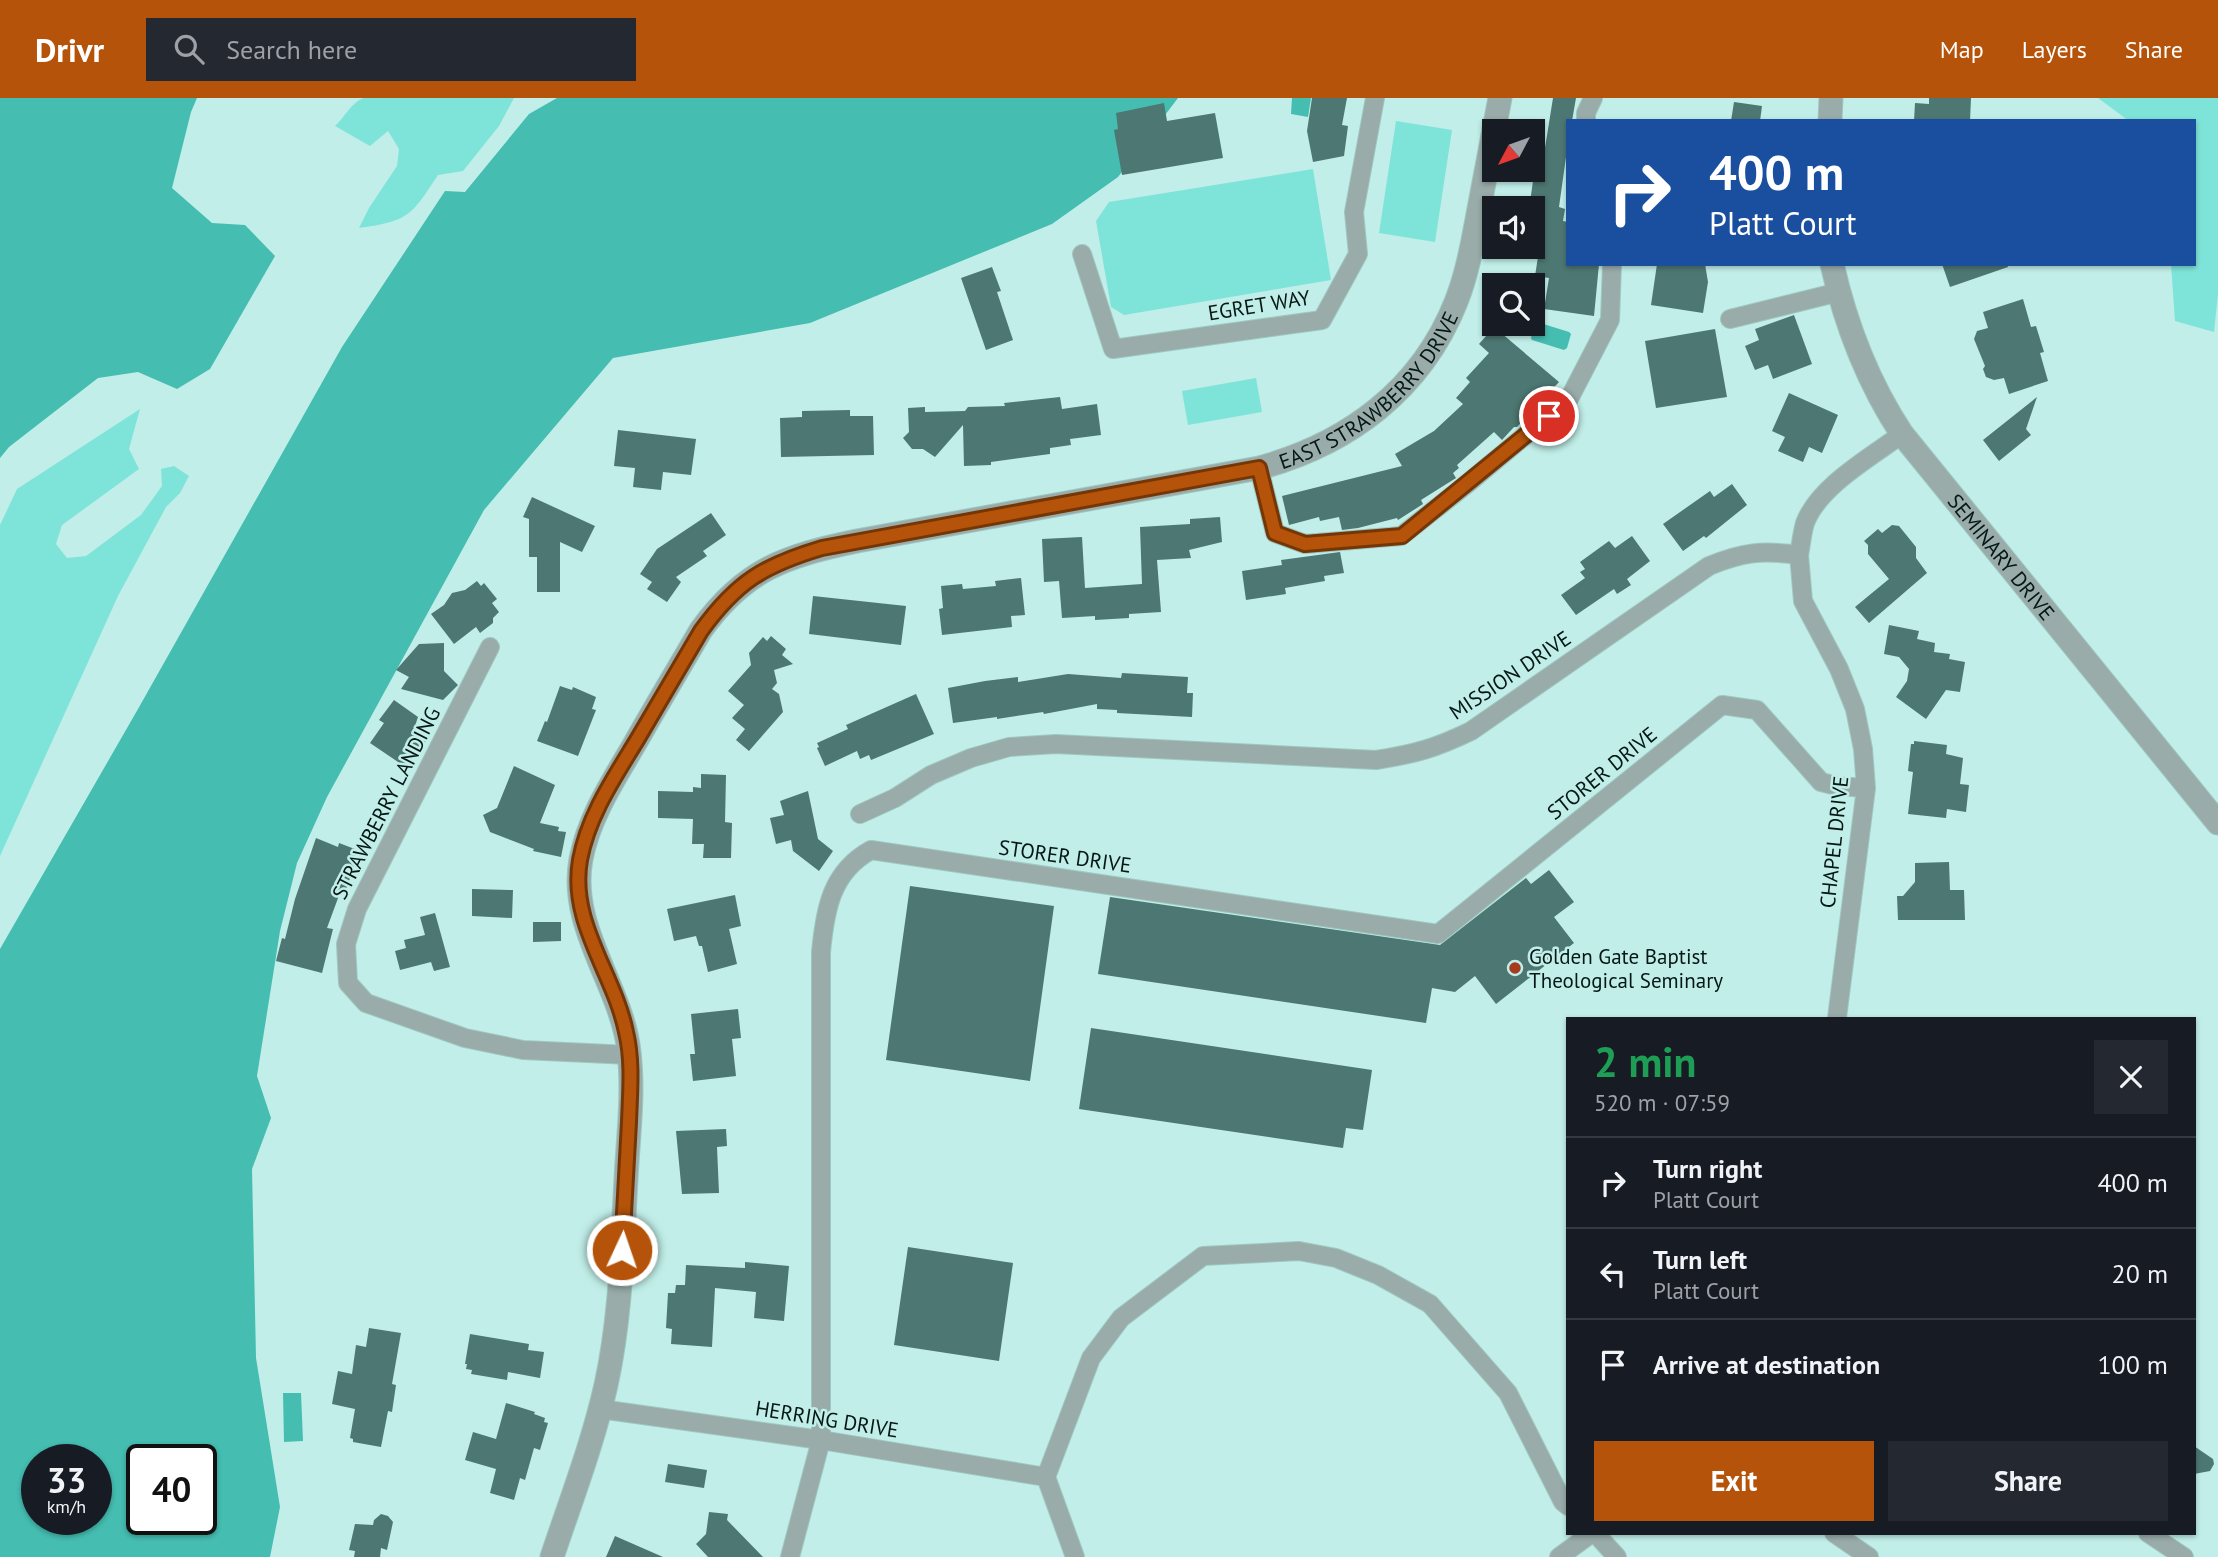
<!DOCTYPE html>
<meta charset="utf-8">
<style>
:root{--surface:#171b24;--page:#242831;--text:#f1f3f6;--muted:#9ea1a6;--line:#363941;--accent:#b45309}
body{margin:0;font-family:"PT Sans",sans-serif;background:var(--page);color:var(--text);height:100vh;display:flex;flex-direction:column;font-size:26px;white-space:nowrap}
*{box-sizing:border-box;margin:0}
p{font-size:23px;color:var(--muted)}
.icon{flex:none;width:38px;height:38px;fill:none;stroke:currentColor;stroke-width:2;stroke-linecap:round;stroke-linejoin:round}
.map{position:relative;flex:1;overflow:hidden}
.sheet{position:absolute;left:1566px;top:919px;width:630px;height:518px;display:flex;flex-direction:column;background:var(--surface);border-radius:0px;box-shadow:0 2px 5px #0004}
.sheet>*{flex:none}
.hud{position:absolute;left:1566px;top:21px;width:630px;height:147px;border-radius:0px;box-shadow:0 2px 5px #0004;background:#1a4fa0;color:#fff;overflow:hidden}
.needle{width:46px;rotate:229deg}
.controls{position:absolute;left:1482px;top:21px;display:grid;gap:14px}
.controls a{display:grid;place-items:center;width:63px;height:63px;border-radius:0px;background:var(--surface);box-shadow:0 2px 5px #0004;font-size:35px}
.speed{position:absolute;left:21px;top:1346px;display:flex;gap:14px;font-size:35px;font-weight:700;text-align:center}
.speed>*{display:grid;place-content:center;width:91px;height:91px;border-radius:50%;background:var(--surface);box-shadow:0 2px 5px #0004;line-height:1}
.speed small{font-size:18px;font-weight:400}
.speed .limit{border:4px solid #111;border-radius:10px;background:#fff;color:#111}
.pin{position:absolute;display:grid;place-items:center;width:60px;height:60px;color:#fff;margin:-30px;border:4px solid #fff;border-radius:50%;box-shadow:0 2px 7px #0007}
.me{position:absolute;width:77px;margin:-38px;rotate:3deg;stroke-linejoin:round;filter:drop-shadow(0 0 5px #0008)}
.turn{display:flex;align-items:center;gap:24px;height:147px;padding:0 28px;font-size:32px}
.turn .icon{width:91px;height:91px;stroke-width:2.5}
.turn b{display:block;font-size:49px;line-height:60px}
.round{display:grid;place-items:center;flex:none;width:74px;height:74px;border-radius:0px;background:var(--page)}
.summary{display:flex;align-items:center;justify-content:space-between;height:119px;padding:0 28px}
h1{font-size:42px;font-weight:800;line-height:52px;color:#1e9e55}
.primary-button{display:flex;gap:14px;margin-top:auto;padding:14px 28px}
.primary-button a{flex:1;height:80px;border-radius:0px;background:var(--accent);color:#fff;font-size:28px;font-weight:800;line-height:80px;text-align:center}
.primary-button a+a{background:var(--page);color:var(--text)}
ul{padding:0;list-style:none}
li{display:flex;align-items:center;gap:21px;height:91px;padding:0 28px;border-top:2px solid var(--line)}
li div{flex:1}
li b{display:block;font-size:26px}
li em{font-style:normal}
header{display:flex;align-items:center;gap:42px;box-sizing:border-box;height:98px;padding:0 35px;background:var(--accent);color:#fff}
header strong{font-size:33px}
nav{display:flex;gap:38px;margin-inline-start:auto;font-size:24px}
.search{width:490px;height:63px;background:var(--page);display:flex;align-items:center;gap:18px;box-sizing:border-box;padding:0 24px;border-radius:0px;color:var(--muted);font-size:26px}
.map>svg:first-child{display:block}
.green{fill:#7ee4d9}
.water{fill:#45bdb1;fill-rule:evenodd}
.building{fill:#4d7772}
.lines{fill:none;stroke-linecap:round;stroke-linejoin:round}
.minor-casing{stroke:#9fc7c2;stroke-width:20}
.tertiary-casing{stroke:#9fc7c2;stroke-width:25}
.minor{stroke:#99aca9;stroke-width:18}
.tertiary{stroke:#99aca9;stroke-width:23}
.route-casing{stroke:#753606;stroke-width:18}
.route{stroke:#b45309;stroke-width:12}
.poi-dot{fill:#a53c20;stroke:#c1eee8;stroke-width:2.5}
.labels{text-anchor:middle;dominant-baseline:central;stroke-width:5;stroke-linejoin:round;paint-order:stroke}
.street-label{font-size:21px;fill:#061715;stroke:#c1eee8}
.poi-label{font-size:21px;fill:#061715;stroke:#c1eee8;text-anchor:start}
</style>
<header>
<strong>Drivr</strong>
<div class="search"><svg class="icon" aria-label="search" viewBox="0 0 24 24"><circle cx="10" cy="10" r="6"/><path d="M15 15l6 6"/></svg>Search here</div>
<nav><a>Map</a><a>Layers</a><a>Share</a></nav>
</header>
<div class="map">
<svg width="2218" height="1459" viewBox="0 0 2218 1459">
<rect width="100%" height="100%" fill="#c1eee8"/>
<path class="green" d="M363 0H514L499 28 463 73 438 77C411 118 409 123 359 130L369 110 397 68 399 51 388 33 370 48 335 28C345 19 350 6 363 0Z
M2098 0H2218V196L2214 234 2175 223 2171 166H2194V23H2129Z
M1396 23 1452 32 1435 144 1379 135Z
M1313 71 1331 182 1124 217 1111 209 1096 123 1109 104Z
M1256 280 1262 314 1188 327 1182 293Z
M140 311 129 351 139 371 62 427 56 446 67 460 86 458 141 417 162 388 161 371 174 368 189 378 180 395 166 409 118 498 0 758V427L17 391Z"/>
<path class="water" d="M0 0H197L191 14 172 90 212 125 245 127 275 158 210 271 177 291 138 274 98 280 9 349 0 360Z
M557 0H1178L1118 79 1052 126 810 225 613 260 484 412 327 699 297 765 280 833 257 978 271 1020 252 1071 256 1260 280 1409 270 1459H0V851L138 611 342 249 445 93 465 94 529 16ZM37 1362H96V1421H37ZM142 1362H201V1421H142Z
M1292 0H1311L1308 19 1291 16Z
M1537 224 1569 234 1571 236 1567 250 1564 252 1532 242 1531 240 1534 226Z
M283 1295H301L303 1343 284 1344Z"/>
<path class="building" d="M1312 0H1347L1342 27 1348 28 1344 58 1313 64 1307 33Z
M1553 0H1576L1572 23H1568V59H1566L1559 109 1565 111 1563 123 1568 124V166H1599L1594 218 1544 211 1549 180 1535 178 1540 146 1533 145 1536 105 1530 104 1537 55 1544 56Z
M1929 0H1971L1970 23H1914L1915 5 1929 6Z
M1734 4 1762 8 1760 23H1731Z
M1164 5 1167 23 1215 15 1223 60 1122 77 1114 32 1118 31 1116 15Z
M1657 166H1705L1708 184 1703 215 1651 207Z
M1942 166H2007L2008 169 1950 189Z
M992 169 1001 193 997 194 1013 242 986 252 961 180Z
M2023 201 2031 229 2036 228 2044 254 2040 255 2048 283 2009 296 2004 280 1994 282 1986 279 1983 271 1985 268 1974 241 1977 233 1988 230 1983 214Z
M1794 217 1812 266 1773 281 1768 267 1755 272 1745 248 1759 242 1755 231Z
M1494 229 1559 284 1517 329H1514L1502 342 1494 334 1457 367 1459 370 1453 375 1456 380 1421 402 1423 406 1398 422 1397 420 1358 430 1342 432 1339 419 1320 423 1319 419 1289 427 1282 398 1402 368 1395 356 1434 333 1463 306 1456 300 1470 284 1466 280 1489 255 1479 246Z
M1715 231 1727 299 1656 310 1645 243Z
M1789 295 1838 317 1822 355 1809 349 1803 364 1778 353 1785 339 1772 333Z
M1060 299 1062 311 1097 306 1101 337 1070 341 1071 347 1050 350V356L991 364V367L964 368 963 327 935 359 923 351H912L903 340 909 334 908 310 925 309V314L965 313 968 309 1005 308 1004 305Z
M2037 299 2026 331 2031 337 1999 363 1983 342Z
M850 312V318H873L874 357 781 359 780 320 802 319V313Z
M618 332 696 341 691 377 663 374 661 392 633 389 635 370 614 368Z
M1732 386 1747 407 1706 440 1704 438 1683 453 1663 426 1710 393 1714 399Z
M532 399 595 428 582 454 560 444V494H537V459H529V421L523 419Z
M711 415 726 437 703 453 707 458 676 479 681 484 667 504 647 491 652 484 640 476 657 451Z
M1220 419 1222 444 1189 452 1191 460 1157 462 1161 514 1129 516V520L1095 522V518L1062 520 1059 483 1044 484 1042 441 1082 439 1085 490 1142 486 1140 429 1190 426V421Z
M1892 427 1899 428 1916 449V460L1927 475 1869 525 1855 509 1889 481 1868 456V447L1864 443 1878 431 1882 435Z
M1632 438 1650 463 1627 481 1631 487 1617 496 1614 491 1576 517 1561 497 1585 480 1580 474 1585 471 1580 464 1609 443 1615 450Z
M1340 454 1344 475 1324 478 1325 483 1285 490 1286 496 1246 502 1242 473 1282 467 1281 462Z
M1021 480 1025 517 1011 518 1012 529 942 537 939 511 943 510 941 488 962 486 963 491 996 488 995 483Z
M477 483 481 488 484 485 497 501 492 505 499 514 493 520V525L480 535 476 529 454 546 431 516 444 507 452 495 465 492Z
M813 498 906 508 901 547 809 536Z
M1889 527 1919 533 1917 541 1935 545 1934 554 1950 556 1949 561 1965 564 1960 594 1946 592 1926 621 1896 599 1907 583 1909 571 1899 559 1884 556Z
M771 538 786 551 782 557 793 566 774 572 777 585 772 591 779 596 783 614 749 653 736 642 745 631 732 620 744 607 728 593 751 567 749 555 763 539 767 543Z
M444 545V573L458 587 443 602 401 591 409 579 396 572 419 546Z
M1122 575 1188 579 1187 595H1193L1192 619 1117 615V612L1097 611V606L1044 616 1043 614 997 621V619L953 625 948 590 985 583 1018 579V584L1068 576 1121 580Z
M560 588 572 592 573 589 596 599 592 611 596 612 578 658 537 643 545 623 547 624Z
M916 596 934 636 871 662 869 657 860 661 857 653 825 668 817 650 819 649 817 645 848 631 846 627Z
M394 602 418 619 415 628 432 635 420 651 417 649 404 668 370 645 384 625 379 622Z
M1914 643 1947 647 1946 656 1963 660 1960 686 1969 687 1966 714 1947 711 1946 720 1908 716 1913 674 1908 673 1911 646H1914Z
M514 668 555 687 540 725 559 729 558 733 566 734 561 759 533 753 534 751 490 734 483 717 497 710Z
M701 676 726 677 725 724 732 725 731 760H703L704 746H692L693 721 658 720V693L693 694V689L701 690Z
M808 693 818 741 833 753 819 773 793 753 791 742 776 746 770 720 784 717 780 703Z
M316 740 338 749 339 745 360 753 345 794 341 792 327 830 333 831 322 875 276 863 282 840 285 841 295 801Z
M1949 764 1950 792H1964L1965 822H1898L1897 798H1903L1915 784V765Z
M1549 772 1574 804 1554 819 1574 845 1496 906 1475 878 1455 894 1432 890 1426 925 1098 876 1110 799 1440 847 1526 780 1531 786Z
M910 788 1054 808 1030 983 886 962Z
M472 791 513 792 512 820 472 818Z
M735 797 741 828 729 831 737 866 708 874 702 848H699L696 838 674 843 667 811Z
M435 815 450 869 434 873 431 864 400 872 395 853 406 850 404 842 425 837 420 819Z
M533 824H561V843L533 844Z
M738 911 741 940 732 941 736 978 693 983 690 956H695L691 916Z
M1091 930 1372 972 1363 1032 1346 1030 1343 1050 1079 1011Z
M726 1031 727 1048 717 1049 719 1095 682 1096 676 1033Z
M908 1149 1013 1165 999 1263 894 1247Z
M745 1164 789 1168 784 1223 754 1220 756 1194 715 1190 712 1249 671 1246 672 1231 666 1230 668 1195H675L676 1187H685L686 1167 745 1170Z
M369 1230 401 1235 392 1286 396 1287 392 1314 388 1313 381 1349 353 1344V1341L350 1340 355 1311 332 1306 338 1273 352 1276 356 1247 366 1249Z
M470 1236 529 1246 528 1252 544 1254 540 1280 508 1274 507 1282 471 1276 472 1272 466 1271 467 1266H465Z
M506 1305 535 1314 534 1316 545 1320 544 1324 548 1325 540 1352 534 1350 525 1382 520 1380 514 1402 490 1395 496 1371 465 1362 473 1334 496 1341Z
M2194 1348 2213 1361 2214 1366 2210 1373 2194 1376Z
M668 1366 707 1372 704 1390 665 1384Z
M709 1414 728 1416 727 1422 763 1459H708L696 1446 706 1436Z
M381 1416 388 1418 393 1424 387 1452 381 1450 380 1459H354L355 1453 349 1452 355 1426 373 1427 374 1422Z
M615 1438 663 1459H606Z"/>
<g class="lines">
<defs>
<path id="minor" d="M1586 23V15L1593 0
M1082 156 1113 251 1322 222 1358 156 1354 114 1375 0
M1730 221 1839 194
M1259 370 1275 435 1305 446 1401 438 1467 386 1569 301 1610 222 1612 166
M1799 457 1803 503 1839 571 1855 611 1863 651 1866 690 1837 920
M490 549 357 811 346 846 348 885 366 905 465 940 523 952 630 957
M860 716 895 700 931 677 971 660 1009 649 1056 646 1376 662C1415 656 1436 650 1471 633L1709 468C1743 454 1762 452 1799 457 1801 447 1802 435 1805 425 1819 388 1871 359 1902 336
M600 1311 821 1342 1046 1379
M1595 1435 1617 1459
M1834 1435 1869 1459
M2148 1435 2184 1459
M790 1459 821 1342V854C825 812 831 774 871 752L1438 836 1722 607 1757 612 1821 684 1837 688 1866 690
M1075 1459 1046 1379 1091 1260 1121 1220 1203 1158 1299 1153 1336 1160 1378 1177 1430 1206 1508 1295 1563 1404 1568 1408
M1559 1459 1592 1435"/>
<g id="tertiary">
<path d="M1830 23 1831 0"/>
<path id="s1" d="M1832 166C1846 228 1867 283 1902 336L2218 725"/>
<path id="s2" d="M552 1459C571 1402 593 1345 606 1287 621 1219 622 1150 626 1081 628 1040 634 996 629 954 622 888 568 830 581 761 589 719 613 683 634 647 656 608 679 570 701 532 745 471 785 458 857 443L1259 370C1348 346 1421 292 1456 204 1468 174 1473 142 1479 111 1486 74 1493 37 1500 0"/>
</g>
</defs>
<use href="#minor" class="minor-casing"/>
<use href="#tertiary" class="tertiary-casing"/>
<use href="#minor" class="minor"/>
<use href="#tertiary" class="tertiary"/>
</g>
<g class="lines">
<defs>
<path id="route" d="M622 1152C624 1109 627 1067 629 1024 630 995 633 963 626 934 614 875 569 825 580 762 588 718 614 680 637 642 658 606 680 569 701 533 737 483 765 467 822 450L1259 370 1275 435 1305 446 1402 438 1549 318"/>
</defs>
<use href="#route" class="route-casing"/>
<use href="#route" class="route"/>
</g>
<circle class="poi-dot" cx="1515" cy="870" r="7"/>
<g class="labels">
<g class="street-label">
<text transform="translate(1259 207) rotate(-9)">EGRET WAY</text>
<text stroke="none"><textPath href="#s2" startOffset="1708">EAST STRAWBERRY DRIVE</textPath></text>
<text stroke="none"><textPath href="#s1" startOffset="343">SEMINARY DRIVE</textPath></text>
<text transform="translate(1510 577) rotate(-34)">MISSION DRIVE</text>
<text transform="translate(1602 675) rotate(-39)">STORER DRIVE</text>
<text transform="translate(386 705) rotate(-63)">STRAWBERRY LANDING</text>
<text transform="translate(1834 744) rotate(-84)">CHAPEL DRIVE</text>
<text transform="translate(1065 758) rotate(8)">STORER DRIVE</text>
<text transform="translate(827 1321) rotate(9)">HERRING DRIVE</text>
</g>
<g class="poi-label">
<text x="1529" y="858">Golden Gate Baptist<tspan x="1529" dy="24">Theological Seminary</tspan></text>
</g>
</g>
</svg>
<div class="controls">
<a><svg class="needle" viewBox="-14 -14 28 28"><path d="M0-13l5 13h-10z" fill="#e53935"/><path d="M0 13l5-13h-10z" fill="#9ea1a6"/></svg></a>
<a><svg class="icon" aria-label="sound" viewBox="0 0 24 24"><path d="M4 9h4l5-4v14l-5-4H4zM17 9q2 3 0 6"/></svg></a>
<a><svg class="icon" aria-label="search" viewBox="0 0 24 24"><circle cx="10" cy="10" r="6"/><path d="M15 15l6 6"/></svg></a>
</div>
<div class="speed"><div>33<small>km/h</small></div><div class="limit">40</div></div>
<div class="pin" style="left:1549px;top:318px;background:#d93025"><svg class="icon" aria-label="arrive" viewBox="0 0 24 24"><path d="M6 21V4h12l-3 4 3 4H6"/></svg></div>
<svg class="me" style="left:622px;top:1152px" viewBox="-20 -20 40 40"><circle r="17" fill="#b45309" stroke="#fff" stroke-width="3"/><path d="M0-11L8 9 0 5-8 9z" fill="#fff"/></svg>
<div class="hud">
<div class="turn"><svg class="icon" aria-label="right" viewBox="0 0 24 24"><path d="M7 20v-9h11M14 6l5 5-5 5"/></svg><div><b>400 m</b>Platt Court</div></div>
</div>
<section class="sheet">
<div class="summary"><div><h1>2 min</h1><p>520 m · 07:59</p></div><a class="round"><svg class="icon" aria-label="close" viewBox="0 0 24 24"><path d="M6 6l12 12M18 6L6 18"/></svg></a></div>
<ul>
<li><svg class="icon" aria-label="right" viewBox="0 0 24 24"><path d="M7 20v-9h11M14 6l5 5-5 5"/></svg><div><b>Turn right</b><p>Platt Court</p></div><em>400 m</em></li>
<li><svg class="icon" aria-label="left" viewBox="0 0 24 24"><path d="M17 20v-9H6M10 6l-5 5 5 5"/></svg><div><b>Turn left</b><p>Platt Court</p></div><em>20 m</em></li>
<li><svg class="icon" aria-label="arrive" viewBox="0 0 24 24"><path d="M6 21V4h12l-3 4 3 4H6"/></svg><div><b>Arrive at destination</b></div><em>100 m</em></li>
</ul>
<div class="primary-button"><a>Exit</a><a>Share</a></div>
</section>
</div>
